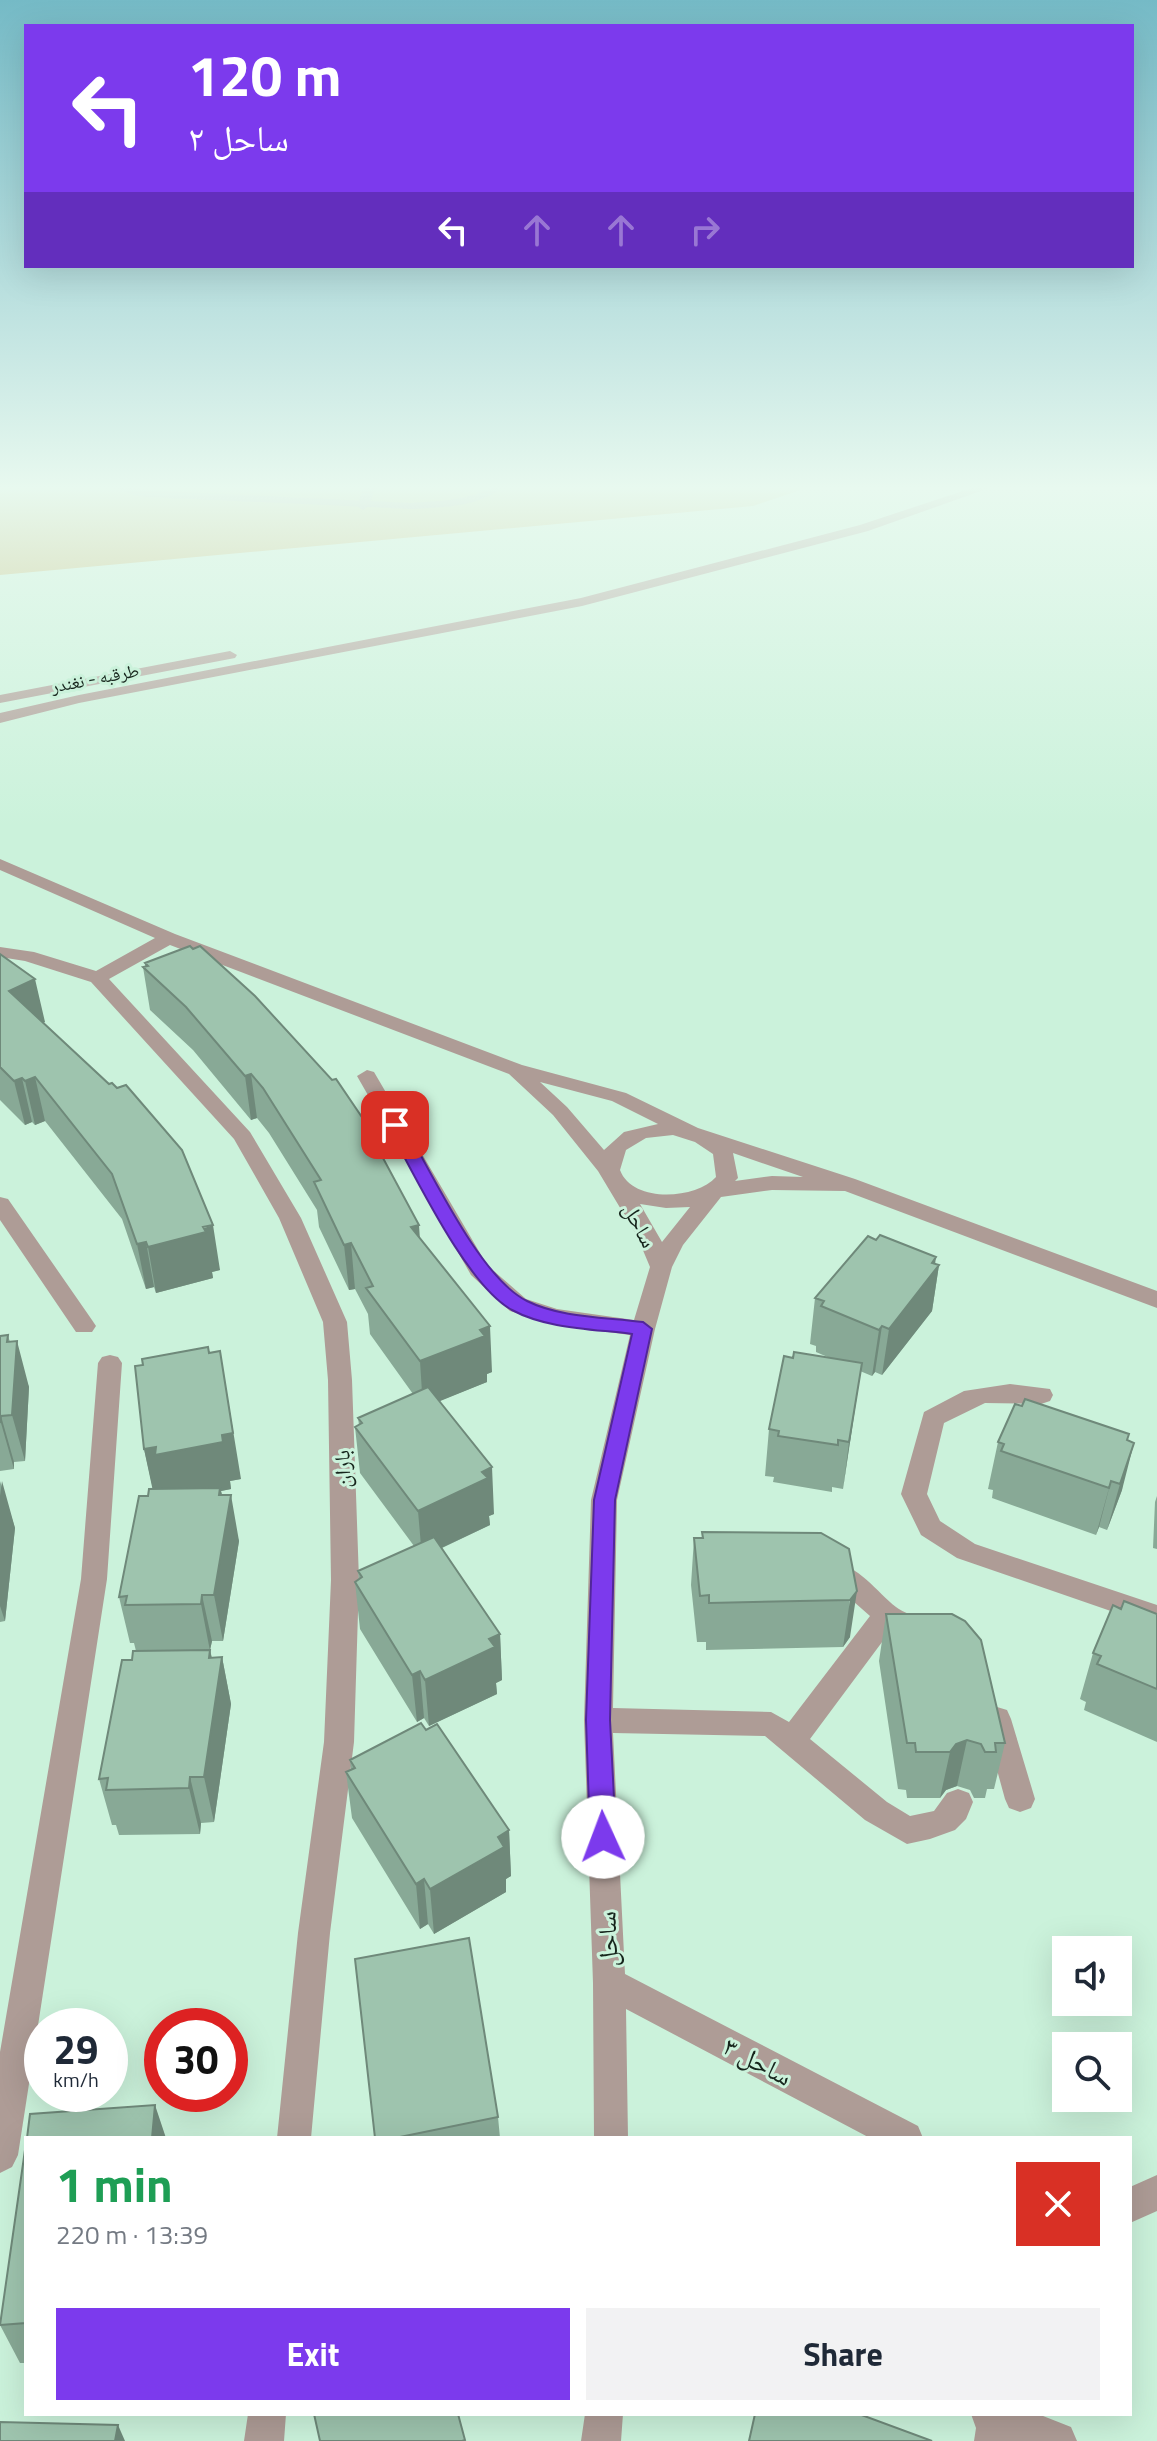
<!DOCTYPE html>
<meta charset="utf-8">
<style>
:root{--surface:#fff;--page:#f2f2f3;--text:#1f2937;--muted:#747a83;--accent:#7c3aed}
body{margin:0;font-family:"Titillium Web","Noto Naskh Arabic",sans-serif;background:var(--page);color:var(--text);height:100vh;display:flex;flex-direction:column;font-size:30px;white-space:nowrap}
*{box-sizing:border-box;margin:0}
p{font-size:26px;color:var(--muted)}
.icon{flex:none;width:44px;height:44px;fill:none;stroke:currentColor;stroke-width:2;stroke-linecap:round;stroke-linejoin:round}
.map{position:relative;flex:1;overflow:hidden}
.details{position:absolute;left:24px;top:2136px;width:1108px;height:280px;display:flex;flex-direction:column;background:var(--surface);border-radius:0px;box-shadow:0 8px 32px #0002}
.details>*{flex:none}
.hud{position:absolute;left:24px;top:24px;width:1110px;height:244px;border-radius:0px;box-shadow:0 8px 32px #0002;background:#7c3aed;color:#fff;overflow:hidden}
.tools{position:absolute;left:1052px;top:1936px;display:grid;gap:16px}
.tools a{display:grid;place-items:center;width:80px;height:80px;border-radius:0px;background:var(--surface);box-shadow:0 8px 32px #0002;font-size:40px}
.speed{position:absolute;left:24px;top:2008px;display:flex;gap:16px;font-size:40px;font-weight:700;text-align:center}
.speed>*{display:grid;place-content:center;width:104px;height:104px;border-radius:50%;background:var(--surface);box-shadow:0 8px 32px #0002;line-height:1}
.speed small{font-size:20px;font-weight:400}
.speed .limit{border:12px solid #d22;background:#fff;color:#111}
.pin{position:absolute;display:grid;place-items:center;width:68px;height:68px;color:#fff;margin:-34px;border-radius:16px;box-shadow:0 4px 12px #0006}
.me{position:absolute;width:88px;margin:-44px;rotate:358deg;stroke-linejoin:round;filter:drop-shadow(0 0 6px #0008)}
.turn{display:flex;align-items:center;gap:28px;height:168px;padding:0 32px;font-size:36px}
.turn .icon{width:104px;height:104px;stroke-width:2.5}
.turn b{display:block;font-size:56px;line-height:68px}
.lanes{display:flex;align-items:center;height:76px;padding:0 32px;background:#0003;justify-content:center;gap:40px;direction:ltr}
.lanes .off{opacity:.35}
.round{display:grid;place-items:center;flex:none;width:84px;height:84px;border-radius:0px;background:var(--page)}
.headline{display:flex;align-items:center;justify-content:space-between;height:136px;padding:0 32px}
h1{font-size:48px;font-weight:700;line-height:60px;color:#1e9e55}
.primary-button{display:flex;gap:16px;margin-top:auto;padding:16px 32px}
.primary-button a{flex:1;height:92px;border-radius:0px;background:var(--accent);color:#fff;font-size:32px;font-weight:700;line-height:92px;text-align:center}
.primary-button a+a{background:var(--page);color:var(--text)}
.map>svg:first-child{display:block}
.green{fill:#c6ba77}
.lines{fill:none;stroke-linecap:round;stroke-linejoin:round}
.pedestrian{fill:#ae9c96;fill-rule:evenodd}
.minor{fill:#ae9c96;fill-rule:evenodd}
.tertiary{fill:#ae9c96;fill-rule:evenodd}
.wall{fill:#88a996}
.shaded-wall{fill:#6f897a}
.building{fill:#9ec4ae;stroke:#6f897a;stroke-width:2}
.route{fill:#7c3aed;stroke:#51269a;stroke-width:2}
.labels{text-anchor:middle;dominant-baseline:central;stroke-width:6;stroke-linejoin:round;paint-order:stroke}
.far-street-label{font-size:18px;fill:#16251c;stroke:#cbf2db}
.street-label{font-size:22px;fill:#16251c;stroke:#cbf2db}
.near-street-label{font-size:26px;fill:#16251c;stroke:#cbf2db}
</style>
<div class="map">
<svg width="1157" height="2441" viewBox="0 0 1157 2441">
<rect width="100%" height="100%" fill="#cbf2db"/>
<path class="green" d="M0 486H812L753 506 0 575Z"/>
<g class="lines">
<path class="pedestrian" d="M112 486 160 491 412 503C433 501 453 501 473 495 485 492 491 486 504 486 480 507 444 507 412 509L148 497 133 495Z"/>
<path class="minor" d="M364 486H376L369 506 363 510 357 506Z
M0 859 175 934 522 1065 626 1093 698 1128 855 1179 1157 1291V1308L845 1191 772 1190 721 1197 683 1245 672 1267 655 1329 617 1500 613 1708 771 1712 789 1722 870 1616 837 1587 821 1579 818 1572 821 1565C852 1555 875 1591 896 1607 907 1615 920 1616 927 1629L923 1637 913 1640 891 1630 810 1739 887 1802 910 1816 934 1811 947 1793 958 1789 969 1793 973 1802 966 1819 955 1830 930 1839 907 1844 865 1820 765 1736 613 1733 625 1974 918 2126 923 2138H870L626 2009 628 2138H594L593 1983 584 1720 591 1500 630 1335 556 1325 510 1311 471 1275 357 1076 367 1070 374 1072 487 1265 526 1299 557 1309 634 1320 650 1267 637 1236 598 1171 553 1115 509 1074 170 945 109 979 250 1132 301 1218 347 1322 352 1380 359 1580 354 1742 330 1933 311 2138H277L298 1933 324 1742 331 1580 328 1380 323 1322 279 1218 234 1139 91 982 25 961 0 957V947L34 952 96 971 155 938 0 870ZM540 1082 612 1101 658 1124 624 1132 604 1150 567 1107ZM673 1135 695 1142 713 1154 716 1177C695 1200 632 1203 620 1170L626 1150 646 1138ZM733 1153 803 1177 772 1176 735 1181 738 1178ZM640 1204 666 1208 690 1207 662 1242Z
M0 1197 8 1199 92 1320 96 1326 92 1332H76L0 1220Z
M110 1355 118 1357 122 1363 107 1579 18 2155 12 2167 0 2173V2052L81 1579 98 1363 102 1357Z
M1010 1384 1050 1389 1053 1395 1050 1401 1041 1404 985 1403 944 1423 927 1494 940 1521 975 1544 1157 1605V1627L957 1558 921 1535 901 1494 924 1412 964 1391Z
M997 1707 1007 1710 1011 1719 1035 1799 1031 1808 1020 1812 1009 1808 1005 1799 983 1719 987 1710Z
M1157 2175V2211L1130 2223V2187Z
M248 2414H286L284 2441H244Z
M585 2414H623L621 2441H581Z
M971 2414H1038L1071 2427 1077 2441H974L976 2428Z"/>
<path class="tertiary" d="M978 486H995L868 531 582 606 79 703 0 723V713L79 695 581 598 860 525Z
M230 651 237 655 235 658 0 703V695Z"/>
</g>
<path class="wall" d="M0 954 45 1022H43L220 1270 212 1272 213 1278 156 1293 154 1287 146 1289 122 1219 45 1121 35 1125 32 1122 25 1125 0 1100Z
M145 963 373 1138 420 1238 492 1372 487 1374V1382L439 1401 494 1514 489 1516 490 1525 442 1548 500 1634 502 1680 496 1683 497 1694 429 1726 424 1718 417 1722 360 1629 355 1582 359 1580 358 1571 414 1546 360 1473 355 1427 359 1425 358 1418 413 1394 370 1334 368 1314 355 1289 349 1290 319 1227 317 1210 269 1133 257 1118 251 1120 193 1050 150 1010 143 967 145 966Z
M935 1264 939 1265 932 1311 882 1375 875 1372 872 1376 860 1371 843 1489 832 1487V1492L773 1482 774 1477 765 1476 769 1429 793 1358H830L816 1352V1346L810 1344 815 1298Z
M0 1336 10 1342 29 1387 25 1461 14 1462V1469L0 1471Z
M1127 1440 1122 1490 1107 1530 1099 1527 1096 1535 992 1498 993 1490 988 1489 998 1442Z
M144 1449 241 1479 230 1481 231 1489 221 1491 239 1541 223 1641H212L210 1650 212 1658 222 1657 231 1704 214 1822 201 1823 200 1834 119 1835 116 1825H112L99 1779 132 1660 136 1651 134 1643H130L119 1597 148 1496 153 1489Z
M0 1481 15 1528 5 1621 0 1622Z
M1157 1496V1549L1153 1548 1155 1502Z
M702 1532 849 1549 850 1637 843 1647 706 1650V1642H697L691 1585 694 1538H702Z
M1121 1609 1157 1614V1742L1084 1710 1086 1702 1080 1699 1093 1653Z
M886 1614 1005 1743 994 1789H987L985 1798H974L970 1790 957 1786 946 1790 940 1798H907L906 1790 898 1789 879 1661Z
M350 1760 509 1830 511 1876 506 1879V1892L434 1934 428 1924 420 1929 352 1818 346 1772 351 1770Z
M498 2117 500 2138H375Z
M26 2143V2363H20L0 2325Z"/>
<path class="shaded-wall" d="M35 979 45 1022 19 1034 9 991Z
M251 1074 257 1118 251 1120 245 1076Z
M35 1077 45 1121 35 1125 25 1081Z
M22 1078 32 1122 25 1125 14 1081Z
M213 1225 220 1270 212 1272 213 1278 156 1293 148 1247Z
M419 1225 422 1271 411 1227Z
M146 1242 154 1287 146 1289 137 1244Z
M351 1243 355 1289 349 1290 344 1245Z
M936 1257 934 1272 939 1265 932 1311 882 1375 889 1329Z
M490 1326 492 1372 487 1374V1382L423 1408 420 1361 480 1330Z
M882 1326 875 1372 872 1376 879 1330Z
M8 1335 15 1363 17 1341 29 1387 25 1461 12 1415Z
M220 1351 241 1479 230 1481 231 1489 221 1491 226 1521 231 1495 239 1541 223 1641 214 1595 154 1496 144 1449 222 1435Z
M862 1363 855 1409 843 1489 849 1442Z
M1 1416 14 1462V1469L1 1423Z
M1134 1443 1122 1490 1107 1530 1120 1484Z
M492 1467 494 1514 489 1516 490 1525 422 1557 418 1511 482 1472Z
M2 1481 15 1528 5 1621 0 1606V1496Z
M1111 1481 1099 1527 1096 1535 1109 1488Z
M857 1591 850 1637 843 1647 850 1600Z
M202 1595 212 1641 210 1650 217 1685 222 1657 231 1704 214 1822 204 1777 210 1651 201 1604Z
M500 1634 502 1680 496 1683 497 1694 429 1726 425 1680 489 1639Z
M420 1671 424 1718 417 1722 412 1675Z
M967 1740 957 1786 946 1790 940 1798 950 1752 956 1744Z
M190 1777 201 1823 200 1834 189 1788Z
M509 1830 511 1876 506 1879V1892L434 1934 430 1889 498 1837Z
M424 1879 428 1924 420 1929 416 1884Z
M155 2105 166 2138H152Z
M118 2425 125 2441H115Z"/>
<path class="building" d="M190 946 193 949 200 946 255 996 332 1080 336 1079 372 1132H369L419 1225 411 1227 490 1326 480 1330 485 1336 420 1361 366 1288 373 1286 351 1243 344 1245 314 1182 321 1180 263 1088 251 1074 245 1076 186 1007 143 967 148 966 145 963Z
M0 954 35 979 9 991 109 1084 112 1083 117 1088 126 1085 182 1150 213 1225 203 1227 206 1232 148 1247 146 1242 137 1244 112 1174 35 1077 25 1081 22 1078 14 1081 0 1067Z
M880 1235 936 1257 932 1263 939 1265 889 1329 882 1326 879 1330 821 1306 824 1301 815 1298 868 1236 876 1240Z
M8 1335 7 1342 17 1341 12 1415 1 1416 0 1423V1336Z
M208 1347 209 1353 220 1351 233 1433 222 1435 223 1442 155 1455 156 1447 144 1449 135 1366 143 1365 142 1359Z
M794 1352 862 1363 849 1442 838 1440V1445L778 1436 779 1431 769 1429 784 1356 793 1358Z
M428 1387 492 1467 482 1472 488 1478 418 1511 355 1427 362 1423 358 1418Z
M1025 1399 1129 1434 1127 1440 1134 1443 1120 1484 1111 1481 1109 1488 1001 1451 1004 1444 998 1442 1015 1404 1022 1406Z
M220 1488 219 1495H231L214 1595H202L201 1604 125 1605 127 1596 119 1597 139 1496H148L149 1489Z
M702 1532 821 1533 849 1549 857 1591 850 1600 709 1603V1595L700 1596 694 1538H703Z
M434 1537 500 1634 489 1639 495 1647 425 1680 420 1671 412 1675 355 1582 362 1577 358 1571Z
M1124 1601 1157 1614V1689L1097 1664 1101 1656 1093 1653 1113 1605 1121 1609Z
M886 1614H952L965 1621 981 1640 1005 1743H995L996 1752H985L981 1744 967 1740 956 1744 950 1752H916L915 1743H907Z
M210 1650 209 1658 222 1657 204 1777H190L189 1788 106 1790 108 1778 99 1779 122 1660H132L133 1651Z
M421 1723 426 1730 437 1724 509 1830 498 1837 504 1847 430 1889 424 1879 416 1884 346 1772 355 1768 350 1760Z
M469 1938 498 2117 395 2138H375L355 1959Z
M155 2105 152 2138H27L30 2114Z
M26 2143V2323L0 2325Z
M314 2414H458L465 2440 462 2441H320Z
M755 2414H859L932 2441H749Z
M0 2422 118 2425 115 2441H0Z"/>
<linearGradient id="sky" x2="0" y2="1"><stop stop-color="#75bac6"/><stop offset="0.59" stop-color="#e8f9ef"/><stop offset="1" stop-color="#e8f9ef" stop-opacity="0"/></linearGradient>
<rect width="1157" height="827" fill="url(#sky)"/>
<path class="route" d="M395 1120 404 1125C431 1171 480 1278 527 1301 561 1318 606 1317 643 1322L652 1329 615 1500 610 1720 616 1837 612 1845 603 1848 594 1845 590 1837 586 1720 594 1500 632 1334C594 1329 547 1329 512 1310 466 1285 414 1173 387 1125Z"/>
<g class="labels">
<g class="far-street-label">
<text transform="translate(95 678) rotate(-11)">طرقبه - نغندر</text>
</g>
<g class="street-label">
<text transform="translate(640 1225) rotate(62)">ساحل</text>
<text transform="translate(342 1469) rotate(-92)">باران</text>
</g>
<g class="near-street-label">
<text transform="translate(607 1939) rotate(-92)">ساحل</text>
<text transform="translate(758 2061) rotate(28)">ساحل ۳</text>
</g>
</g>
</svg>
<div class="tools">
<a><svg class="icon" aria-label="sound" viewBox="0 0 24 24"><path d="M4 9h4l5-4v14l-5-4H4zM17 9q2 3 0 6"/></svg></a>
<a><svg class="icon" aria-label="search" viewBox="0 0 24 24"><circle cx="10" cy="10" r="6"/><path d="M15 15l6 6"/></svg></a>
</div>
<div class="speed"><div>29<small>km/h</small></div><div class="limit">30</div></div>
<div class="pin" style="left:395px;top:1125px;background:#d93025"><svg class="icon" aria-label="arrive" viewBox="0 0 24 24"><path d="M6 21V4h12l-3 4 3 4H6"/></svg></div>
<svg class="me" style="left:603px;top:1837px" viewBox="-20 -20 40 40"><circle r="19" fill="#fff"/><path d="M0-13L10 11 0 6-10 11z" fill="#7c3aed"/></svg>
<div class="hud">
<div class="turn"><svg class="icon" aria-label="left" viewBox="0 0 24 24"><path d="M17 20v-9H6M10 6l-5 5 5 5"/></svg><div><b>120 m</b>ساحل ۲</div></div>
<div class="lanes"><svg class="icon" aria-label="left" viewBox="0 0 24 24"><path d="M17 20v-9H6M10 6l-5 5 5 5"/></svg><svg class="icon off" aria-label="ahead" viewBox="0 0 24 24"><path d="M12 20V5M6 11l6-6 6 6"/></svg><svg class="icon off" aria-label="ahead" viewBox="0 0 24 24"><path d="M12 20V5M6 11l6-6 6 6"/></svg><svg class="icon off" aria-label="right" viewBox="0 0 24 24"><path d="M7 20v-9h11M14 6l5 5-5 5"/></svg></div>
</div>
<section class="details">
<div class="headline"><div><h1>1 min</h1><p>220 m · 13:39</p></div><a class="round" style="background:#d93025;color:#fff"><svg class="icon" aria-label="close" viewBox="0 0 24 24"><path d="M6 6l12 12M18 6L6 18"/></svg></a></div>
<div class="primary-button"><a>Exit</a><a>Share</a></div>
</section>
</div>
